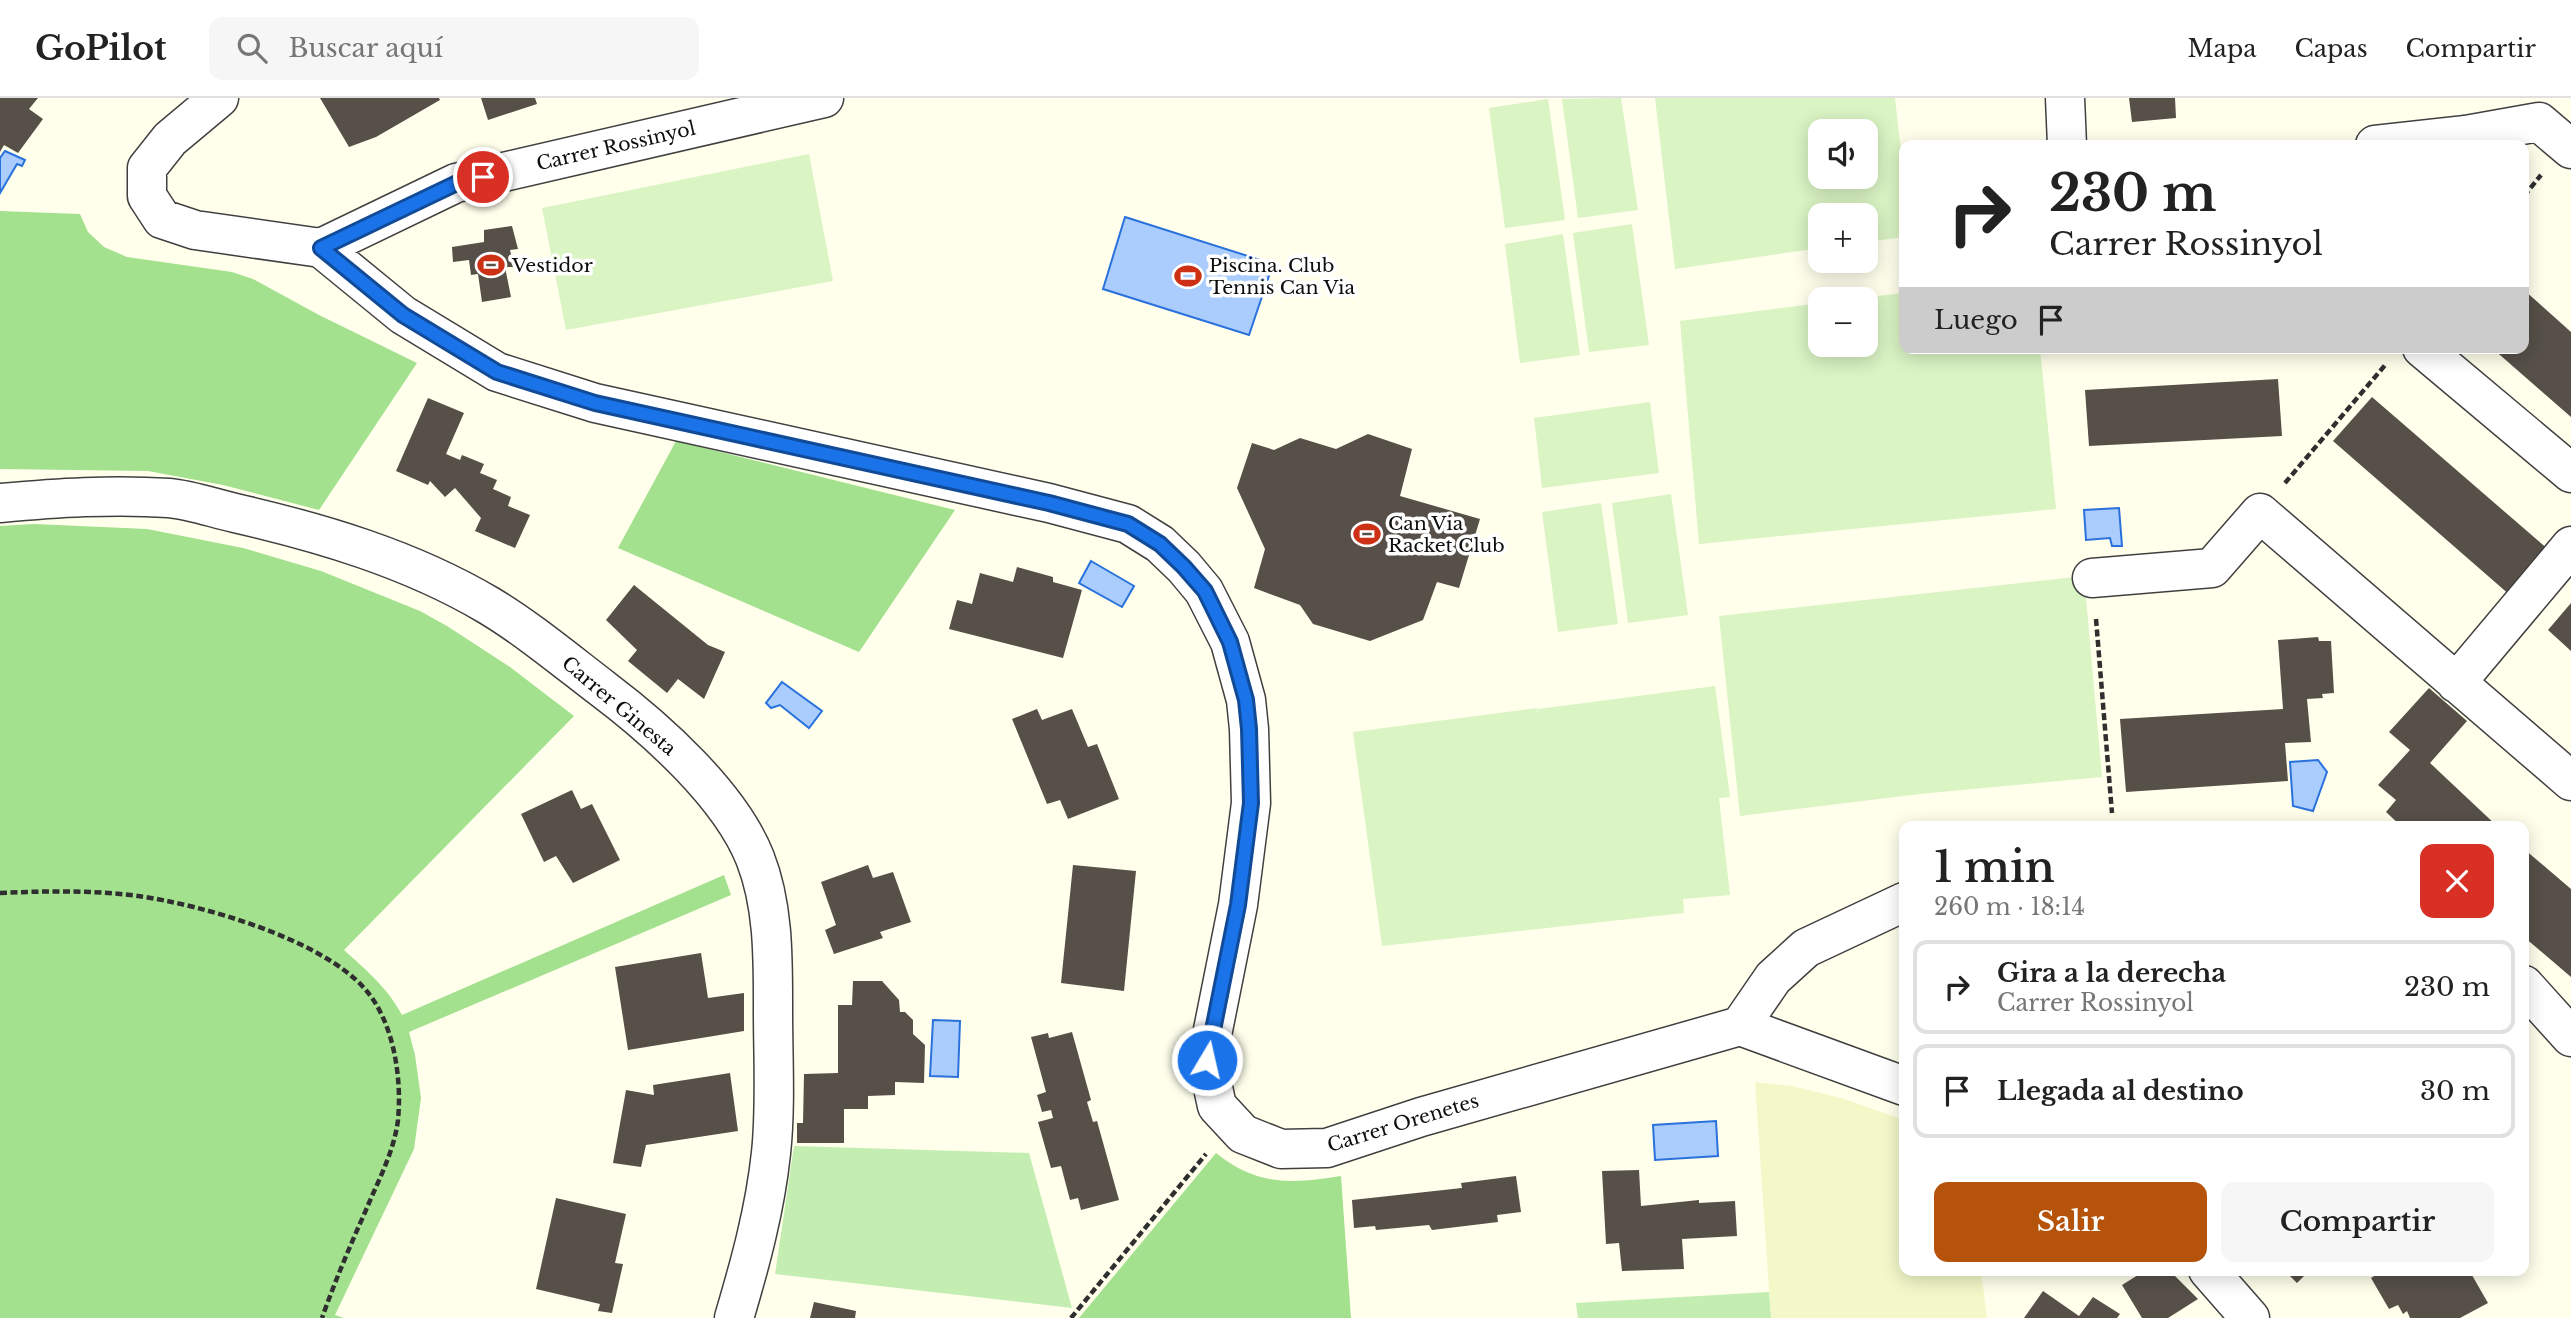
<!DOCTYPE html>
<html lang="es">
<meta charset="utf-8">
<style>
:root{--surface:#fff;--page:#f6f6f6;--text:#222;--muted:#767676;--line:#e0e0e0;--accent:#b45309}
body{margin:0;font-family:"Libre Baskerville",serif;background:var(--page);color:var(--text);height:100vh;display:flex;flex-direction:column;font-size:26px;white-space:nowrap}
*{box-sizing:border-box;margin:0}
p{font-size:23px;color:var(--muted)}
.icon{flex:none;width:38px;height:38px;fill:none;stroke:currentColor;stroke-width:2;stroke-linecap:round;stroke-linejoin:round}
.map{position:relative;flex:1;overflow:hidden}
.details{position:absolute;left:1899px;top:723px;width:630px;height:455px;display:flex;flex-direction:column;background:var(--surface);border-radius:14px;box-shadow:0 4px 18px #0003}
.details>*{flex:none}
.banner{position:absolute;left:1899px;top:42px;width:630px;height:214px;border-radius:14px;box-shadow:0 4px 18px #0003;background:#fff;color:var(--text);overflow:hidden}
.fabs{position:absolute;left:1808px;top:21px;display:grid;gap:14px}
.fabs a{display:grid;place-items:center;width:70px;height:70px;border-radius:14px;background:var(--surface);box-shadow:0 4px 18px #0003;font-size:35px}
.pin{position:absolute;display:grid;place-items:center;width:60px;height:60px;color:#fff;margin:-30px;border:4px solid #fff;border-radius:50%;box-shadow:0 2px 7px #0007}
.me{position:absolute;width:77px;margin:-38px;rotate:9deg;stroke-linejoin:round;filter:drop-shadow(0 0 5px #0008)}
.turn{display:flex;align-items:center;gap:24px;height:147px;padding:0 35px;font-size:32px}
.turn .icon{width:91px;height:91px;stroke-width:2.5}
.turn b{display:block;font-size:49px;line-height:60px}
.then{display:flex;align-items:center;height:66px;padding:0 35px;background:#0003;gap:14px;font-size:26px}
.round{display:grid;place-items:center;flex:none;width:74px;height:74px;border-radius:14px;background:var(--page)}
.head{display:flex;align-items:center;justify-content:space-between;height:119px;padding:0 35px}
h1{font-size:42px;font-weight:600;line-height:52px}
.button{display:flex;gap:14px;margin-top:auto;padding:14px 35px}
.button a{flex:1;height:80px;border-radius:14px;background:var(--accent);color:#fff;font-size:28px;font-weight:600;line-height:80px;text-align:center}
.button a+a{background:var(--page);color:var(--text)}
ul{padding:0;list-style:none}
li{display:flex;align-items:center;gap:21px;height:94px;margin:0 14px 10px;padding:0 21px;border:4px solid var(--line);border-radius:14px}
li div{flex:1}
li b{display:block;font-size:26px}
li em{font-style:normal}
header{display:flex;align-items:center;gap:42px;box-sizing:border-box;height:98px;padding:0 35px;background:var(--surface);border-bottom:2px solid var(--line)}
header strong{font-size:33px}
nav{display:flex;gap:38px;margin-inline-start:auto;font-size:24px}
.search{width:490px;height:63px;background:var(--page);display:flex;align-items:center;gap:18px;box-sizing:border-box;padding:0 24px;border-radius:14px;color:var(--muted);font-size:26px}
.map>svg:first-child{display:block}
.farmland{fill:#f3f8c9}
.green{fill:#c4eeb1}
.forest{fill:#a3e18f}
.pitch{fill:#daf4c4;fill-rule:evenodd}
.water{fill:#aacdfd;stroke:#2971dc;stroke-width:2}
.building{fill:#565048}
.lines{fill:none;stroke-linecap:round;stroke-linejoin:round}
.minor-casing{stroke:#404040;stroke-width:41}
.path{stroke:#2f2f2f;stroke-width:4.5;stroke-dasharray:7 3.5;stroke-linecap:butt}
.minor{stroke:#fff;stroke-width:38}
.route-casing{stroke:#114b97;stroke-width:18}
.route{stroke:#1a73e8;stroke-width:12}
.labels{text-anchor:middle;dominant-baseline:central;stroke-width:7;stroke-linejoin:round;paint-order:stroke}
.street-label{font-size:19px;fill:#0d0d0d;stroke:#fff}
.poi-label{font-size:19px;fill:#0d0d0d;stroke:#fff;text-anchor:start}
</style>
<header>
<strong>GoPilot</strong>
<div class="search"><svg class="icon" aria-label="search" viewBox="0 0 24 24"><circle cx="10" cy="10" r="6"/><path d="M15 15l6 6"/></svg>Buscar aquí</div>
<nav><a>Mapa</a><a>Capas</a><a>Compartir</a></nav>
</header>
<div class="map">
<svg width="2571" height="1220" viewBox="0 0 2571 1220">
<rect width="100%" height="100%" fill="#ffffec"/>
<path class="farmland" d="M1755 984 1792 988 1841 1000 1904 1022V1172L1981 1173 1987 1220H1771Z"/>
<path class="green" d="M794 1048 1029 1055 1072 1210 775 1176Z
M1769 1194 1771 1220H1578L1576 1205Z"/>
<path class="forest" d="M0 113 80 116 88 134 104 149 127 159 232 174 253 181 319 217 417 265 319 412 223 387 148 373 0 371Z
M676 343 955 412 859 554 618 450Z
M34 426 147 431 243 450 321 473 420 513 447 528 510 569 574 618 344 852C366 872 387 889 402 917L724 777 731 797 409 934 415 957 421 1000 414 1051 335 1217 344 1220H0V428Z
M1216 1055C1257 1088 1291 1086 1341 1078L1351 1220H1079Z"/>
<path class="pitch" d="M1621 0 1638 112 1578 120 1562 1Z
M1655 0H1895L1904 81V139L1866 144V117H1820V150L1675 171ZM1820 33H1866V79H1820Z
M1548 1 1565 122 1505 130 1489 10Z
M809 56 833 183 566 232 542 110Z
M1632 126 1649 247 1589 254 1573 135Z
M1563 136 1580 257 1520 265 1505 146Z
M1904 195V250H2040L2056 411 1699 446 1680 223 1820 205V247H1866V201H1851Z
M1650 304 1659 375 1542 390 1534 320Z
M1671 396 1688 517 1628 525 1612 405Z
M1601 405 1618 526 1558 534 1542 414Z
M2084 478 2102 679 1920 696 1740 718 1719 518Z
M1715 588 1730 699 1719 700 1730 797 1683 801 1684 815 1382 848 1353 634 1537 610 1538 618V611Z"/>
<path class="water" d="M5 53 25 62 22 68 17 66 0 95V60Z
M1125 119 1273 166 1249 237 1103 191Z
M2119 410 2122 448H2112L2110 440 2086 442 2084 412Z
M1091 463 1134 488 1122 509 1079 485Z
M782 584 822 613 809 630 780 607 771 610 766 605Z
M2318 662 2327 674 2313 713 2293 708 2290 664Z
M933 922 960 923 958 979 930 978Z
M1716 1023 1718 1058 1655 1062 1653 1027Z"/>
<path class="building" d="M0 0H38L29 11 43 21 18 55 4 47 0 54Z
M320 0H439L440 2 376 39 349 49Z
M481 0H535L537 6 488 22Z
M2129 0H2175L2176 20 2132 24Z
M512 128 518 151 510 152 514 169H505L511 199 482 204 478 176 471 177 469 162 453 164 452 149 484 144V132Z
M2524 192 2571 234V319L2492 250H2524Z
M2278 281 2282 338 2089 348 2085 292Z
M2372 299 2550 453 2511 498 2333 343Z
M428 300 464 315 446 356 460 362 462 357 484 366 480 375 497 382 493 391 511 399 508 408 530 417 515 450 475 433 481 420 455 390 445 399 430 383 428 387 396 373Z
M1368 336 1412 351 1400 398 1480 421 1459 490 1437 484 1423 522 1370 543 1313 526 1300 507 1254 490 1265 451 1237 390 1252 345 1274 352 1300 340 1336 351Z
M1017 469 1053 479V484L1082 492 1063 560 949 531 957 502 972 506 980 475 1013 484Z
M634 487 708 547 725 554 704 601 678 581 667 595 628 563 637 552 606 522Z
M2571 505V553L2548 532Z
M2318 539 2319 543H2331L2334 595 2322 596 2323 600 2307 601 2311 644 2285 645 2288 683 2126 694 2120 621 2283 611 2278 542Z
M2429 590 2467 623 2430 665 2497 728H2401L2386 714 2396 702 2378 687 2410 652 2389 634Z
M1037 611 1042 622 1072 611 1088 649 1097 646 1119 701 1068 721 1060 702 1047 706 1012 621Z
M572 692 581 711 592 706 620 762 573 785 556 758 544 764 521 716Z
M2524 751 2571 791V879L2524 839Z
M868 767 873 780 893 774 911 824 880 834 883 840 834 856 825 832 836 827 821 784Z
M1073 767 1136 773 1124 893 1061 885Z
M701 855 708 900 744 895V933L628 952 615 869Z
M853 883H882L899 902 900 914H905L913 922V936L925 947 924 985 895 984V997L868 998V1011H844V1045H797V1025H803L804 976 838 975V907H852Z
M1072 934 1091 1002 1087 1004 1093 1024 1097 1023 1119 1102 1081 1112 1078 1100 1070 1102 1061 1068 1051 1070 1038 1024 1053 1020 1051 1012 1042 1014 1037 997 1046 994 1031 939 1048 935 1049 940Z
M730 975 738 1033 646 1047 641 1069 613 1065 626 992 654 997 653 987Z
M1639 1072 1641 1108 1699 1102V1105L1735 1103 1737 1138 1682 1141 1684 1171 1622 1173 1619 1145 1606 1146 1602 1073Z
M1516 1078 1521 1114 1497 1117 1498 1124 1432 1132 1429 1127 1376 1132 1375 1128 1354 1130 1352 1102 1462 1090 1461 1085Z
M556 1100 626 1116 615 1165 623 1166 612 1215 598 1213 600 1206 536 1191Z
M2146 1172H2169L2198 1201 2168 1220H2142L2122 1187Z
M2284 1172H2310L2297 1185Z
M2384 1172H2469L2488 1205 2460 1220H2410L2407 1213 2403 1216 2398 1207 2389 1211 2371 1180Z
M2043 1193 2079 1218 2093 1199 2120 1216 2117 1220H2024Z
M814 1204 856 1213 855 1220H810Z"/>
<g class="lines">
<defs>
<path id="minor" d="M219 0 170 41 147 70V98L162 121 195 132 321 150 456 85 824 0
M2065 0 2067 47
M2375 47 2466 37 2539 24 2571 51
M321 150 403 217 497 274 595 305 1049 405 1128 426 1160 446 1184 469 1204 493 1230 544 1246 602 1249 631 1251 705 1238 807 1207 962 1217 1008 1243 1036 1281 1051 1327 1050 1421 1019 1740 928 1904 988
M2422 250 2571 375
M0 405C56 400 112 396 169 400 191 402 213 410 235 415 322 435 410 461 488 507 528 531 565 562 603 591 656 631 730 697 755 760 774 808 773 862 773 913 773 960 776 1009 771 1055 765 1112 750 1166 734 1220
M2092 480 2212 470 2260 415 2571 683
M2456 585 2571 448
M2524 887 2571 939
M1740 928 1773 880 1806 850 1904 804
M2208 1172 2250 1220"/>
</defs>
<use href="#minor" class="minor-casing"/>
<path class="path" d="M2524 98 2541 77
M2285 385 2386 266
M2096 521 2112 715
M0 795C46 793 92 792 138 798 203 807 321 841 365 891 394 924 402 980 398 1022 394 1054 378 1083 366 1112 350 1148 335 1183 322 1220
M1071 1220 1206 1056"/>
<use href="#minor" class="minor"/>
</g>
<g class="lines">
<defs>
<path id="route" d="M483 79 457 85 321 150 403 217 497 274 595 305 1049 405 1128 426 1160 446 1184 469 1205 493 1230 544 1246 602 1249 631 1251 705 1238 807 1207 962"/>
</defs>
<use href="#route" class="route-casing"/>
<use href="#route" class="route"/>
</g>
<defs>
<symbol id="stadium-bare" viewBox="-9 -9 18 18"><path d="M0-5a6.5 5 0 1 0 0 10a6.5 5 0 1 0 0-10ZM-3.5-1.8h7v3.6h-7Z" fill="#cc3115" stroke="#fff" stroke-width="2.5" paint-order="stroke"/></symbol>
</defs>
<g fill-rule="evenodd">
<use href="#stadium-bare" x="472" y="148" width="38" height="38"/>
<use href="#stadium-bare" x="1169" y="159" width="38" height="38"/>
<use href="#stadium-bare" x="1348" y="417" width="38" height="38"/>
</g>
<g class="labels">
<g class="street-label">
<text transform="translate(616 48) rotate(-13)">Carrer Rossinyol</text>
<text transform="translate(619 608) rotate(40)">Carrer Ginesta</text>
<text transform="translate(1403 1025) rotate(-17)">Carrer Orenetes</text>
</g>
<g class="poi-label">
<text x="512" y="167">Vestidor</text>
<text x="1209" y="167">Piscina. Club<tspan x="1209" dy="22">Tennis Can Via</tspan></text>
<text x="1388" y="425">Can Via<tspan x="1388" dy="22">Racket Club</tspan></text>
</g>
</g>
</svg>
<div class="fabs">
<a><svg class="icon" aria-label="sound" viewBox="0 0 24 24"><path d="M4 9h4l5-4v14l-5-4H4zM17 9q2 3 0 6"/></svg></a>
<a>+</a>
<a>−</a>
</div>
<div class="pin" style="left:483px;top:79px;background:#d93025"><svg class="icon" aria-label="arrive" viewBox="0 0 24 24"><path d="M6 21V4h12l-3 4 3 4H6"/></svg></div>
<svg class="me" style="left:1207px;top:962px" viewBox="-20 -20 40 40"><circle r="17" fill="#1a73e8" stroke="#fff" stroke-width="3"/><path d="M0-11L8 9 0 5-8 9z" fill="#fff"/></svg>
<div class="banner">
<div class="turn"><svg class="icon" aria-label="right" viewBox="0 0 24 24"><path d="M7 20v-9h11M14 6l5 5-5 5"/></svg><div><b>230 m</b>Carrer Rossinyol</div></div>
<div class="then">Luego<svg class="icon" aria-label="arrive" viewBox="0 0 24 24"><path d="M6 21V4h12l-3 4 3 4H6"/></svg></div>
</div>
<section class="details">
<div class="head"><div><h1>1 min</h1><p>260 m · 18:14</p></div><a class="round" style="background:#d93025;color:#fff"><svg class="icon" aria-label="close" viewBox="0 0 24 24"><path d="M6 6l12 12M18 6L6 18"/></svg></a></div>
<ul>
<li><svg class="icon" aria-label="right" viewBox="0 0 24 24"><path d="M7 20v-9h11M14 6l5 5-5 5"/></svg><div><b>Gira a la derecha</b><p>Carrer Rossinyol</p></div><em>230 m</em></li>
<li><svg class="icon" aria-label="arrive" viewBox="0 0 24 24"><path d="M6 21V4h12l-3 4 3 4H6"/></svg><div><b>Llegada al destino</b></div><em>30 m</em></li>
</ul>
<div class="button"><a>Salir</a><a>Compartir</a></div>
</section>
</div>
